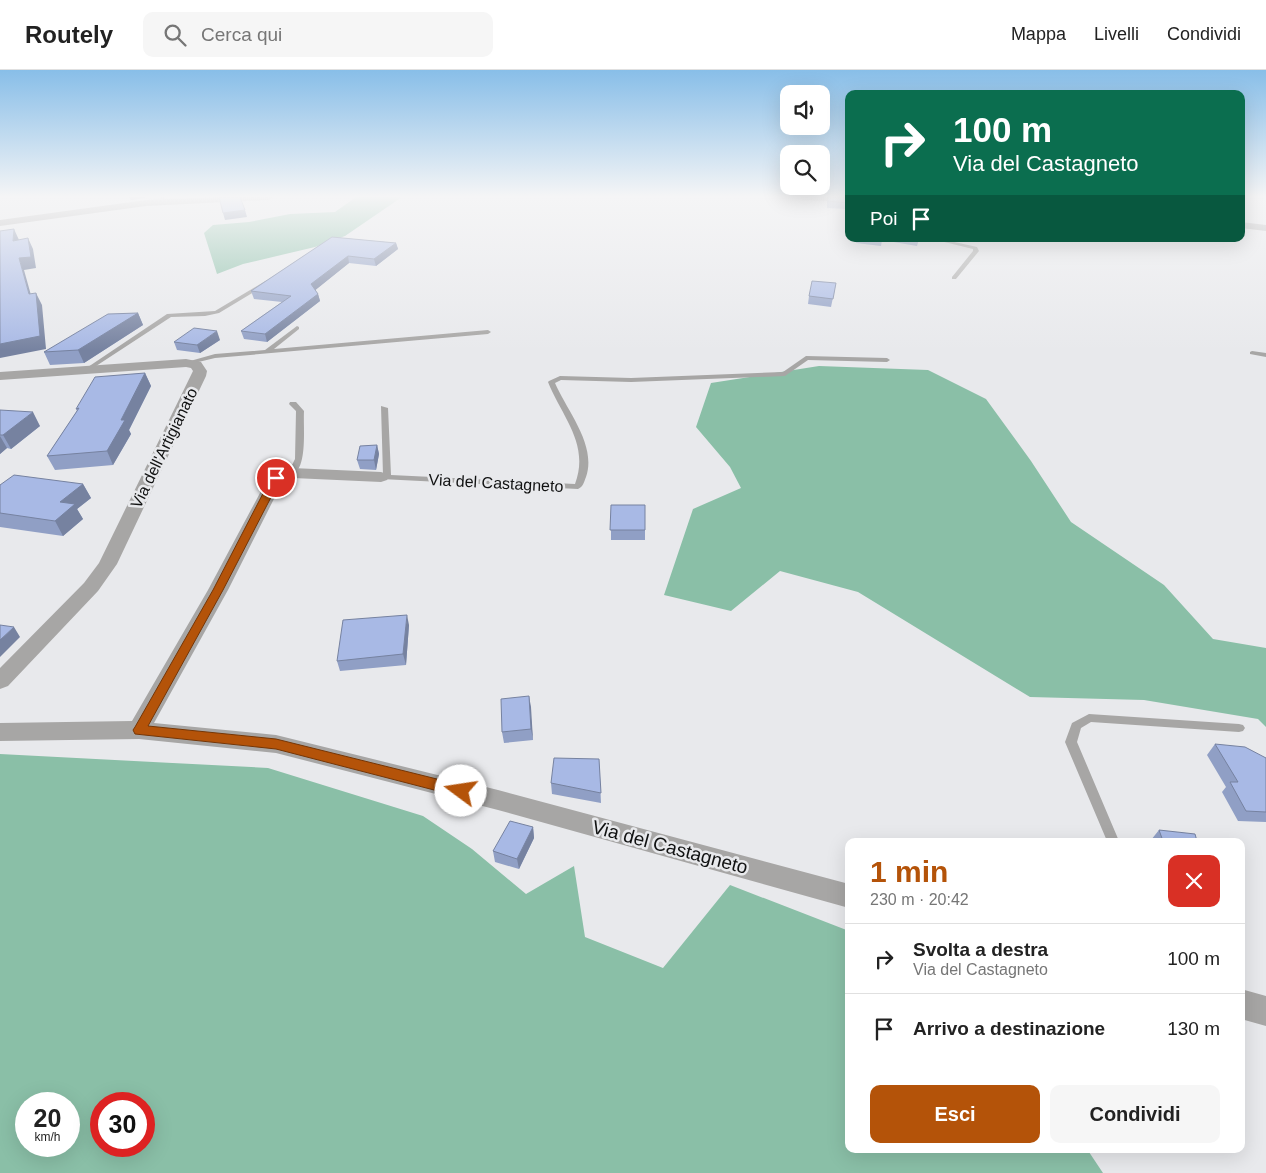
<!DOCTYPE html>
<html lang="it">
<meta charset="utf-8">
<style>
:root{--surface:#fff;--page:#f6f6f6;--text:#222;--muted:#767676;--line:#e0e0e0;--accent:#b45309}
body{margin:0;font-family:Helvetica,sans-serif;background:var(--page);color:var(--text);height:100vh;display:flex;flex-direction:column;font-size:19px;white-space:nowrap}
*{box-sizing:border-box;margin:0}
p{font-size:16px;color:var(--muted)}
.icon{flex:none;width:28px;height:28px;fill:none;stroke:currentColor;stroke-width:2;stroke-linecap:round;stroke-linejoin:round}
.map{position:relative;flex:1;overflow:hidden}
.side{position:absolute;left:845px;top:768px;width:400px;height:315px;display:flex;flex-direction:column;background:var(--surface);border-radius:10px;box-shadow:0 5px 20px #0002}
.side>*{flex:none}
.banner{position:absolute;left:845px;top:20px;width:400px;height:152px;border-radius:10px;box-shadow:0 5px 20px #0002;background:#0b6e4f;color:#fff;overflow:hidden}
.buttons{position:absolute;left:780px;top:15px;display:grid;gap:10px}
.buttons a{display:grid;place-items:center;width:50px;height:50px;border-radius:10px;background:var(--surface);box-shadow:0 5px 20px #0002;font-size:25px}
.speed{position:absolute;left:15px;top:1022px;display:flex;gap:10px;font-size:25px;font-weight:700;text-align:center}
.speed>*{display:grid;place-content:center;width:65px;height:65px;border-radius:50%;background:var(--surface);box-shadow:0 5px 20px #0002;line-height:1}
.speed small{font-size:12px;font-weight:400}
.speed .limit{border:8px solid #d22;background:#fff;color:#111}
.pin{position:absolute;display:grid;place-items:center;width:42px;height:42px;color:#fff;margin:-21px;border:2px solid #fff;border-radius:50%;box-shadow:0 1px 5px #0007}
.me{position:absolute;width:55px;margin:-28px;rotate:284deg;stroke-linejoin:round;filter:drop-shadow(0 0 4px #0008)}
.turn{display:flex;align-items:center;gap:18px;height:105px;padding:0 25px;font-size:22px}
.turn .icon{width:65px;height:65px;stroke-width:2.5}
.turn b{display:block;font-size:35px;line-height:42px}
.then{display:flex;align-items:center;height:48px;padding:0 25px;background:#0003;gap:10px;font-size:19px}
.round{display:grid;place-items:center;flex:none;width:52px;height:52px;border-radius:10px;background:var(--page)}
.overview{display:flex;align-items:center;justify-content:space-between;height:85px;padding:0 25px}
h1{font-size:30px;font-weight:700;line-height:38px;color:var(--accent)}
.primary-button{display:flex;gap:10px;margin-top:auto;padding:10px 25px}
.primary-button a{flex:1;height:58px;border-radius:10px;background:var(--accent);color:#fff;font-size:20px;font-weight:700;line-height:58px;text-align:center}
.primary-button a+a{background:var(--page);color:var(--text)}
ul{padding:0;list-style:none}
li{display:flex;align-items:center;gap:15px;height:70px;padding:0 25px;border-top:1px solid var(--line)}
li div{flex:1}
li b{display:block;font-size:19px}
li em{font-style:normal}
header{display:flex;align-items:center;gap:30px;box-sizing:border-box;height:70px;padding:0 25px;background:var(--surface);border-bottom:1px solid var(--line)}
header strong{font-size:24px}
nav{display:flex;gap:28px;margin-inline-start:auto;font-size:18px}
.search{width:350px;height:45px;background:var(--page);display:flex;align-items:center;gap:12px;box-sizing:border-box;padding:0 18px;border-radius:10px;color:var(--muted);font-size:19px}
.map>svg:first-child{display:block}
.forest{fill:#8abfa7;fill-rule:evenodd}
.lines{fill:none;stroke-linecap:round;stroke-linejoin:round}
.service{fill:#a7a6a5;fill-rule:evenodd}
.minor{fill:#a7a6a5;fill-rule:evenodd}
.wall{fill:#909fc5}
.shaded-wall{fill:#7682a0}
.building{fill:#a8b9e5;stroke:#7682a0}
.route{fill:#b45309;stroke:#753606}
.labels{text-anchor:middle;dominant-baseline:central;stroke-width:5;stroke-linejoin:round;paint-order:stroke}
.street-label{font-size:16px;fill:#111212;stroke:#e8e9ec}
.near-street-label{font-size:19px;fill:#111212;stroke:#e8e9ec}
</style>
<header>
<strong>Routely</strong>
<div class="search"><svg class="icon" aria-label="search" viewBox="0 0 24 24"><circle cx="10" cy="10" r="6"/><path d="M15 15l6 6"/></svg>Cerca qui</div>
<nav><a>Mappa</a><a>Livelli</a><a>Condividi</a></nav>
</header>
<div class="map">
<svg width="1266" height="1103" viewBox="0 0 1266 1103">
<rect width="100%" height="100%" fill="#e8e9ec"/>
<path class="forest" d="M356 127H402L345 166 315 177 243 194 217 204 204 163 213 155 249 152 290 144 335 142Z
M819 296 928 300 986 329 1031 391 1071 452 1164 515 1213 569 1266 578V657L1258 649 1144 630 1030 627 858 522 780 501 731 541 664 525 693 439 741 418 730 397 696 357 711 313Z
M0 684 268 698 423 746 472 779 526 824 574 796 585 867 663 898 730 815 849 861V1079H1087L1103 1103H0ZM26 1034H69V1076H26ZM101 1034H144V1076H101Z"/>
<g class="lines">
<path class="service" d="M160 127H164L167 131 163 132Z
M932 169H941L977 177 979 181 956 209H952V207L973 181V179Z
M267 210 269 211V213L219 243 205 246 171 247 90 300 85 299 167 244 215 241Z
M297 256 299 257V259L274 279 488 260 491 262 488 264 215 288 186 295 183 293 215 284 265 280Z
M1252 281 1266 283V287L1250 284V282Z
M806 286 887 288 890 290 887 292 808 290 785 306 631 312 561 310 555 313C567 341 597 375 586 407 584 412 583 417 578 419L381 409 377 407 383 405 381 336 388 338 391 405 575 414C590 374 562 347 548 312L549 311 560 306 631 308 783 302Z
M290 332H296L304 341C303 357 308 398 292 405L288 403 295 389 296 341 289 334Z
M1089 644 1239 654 1243 655 1245 658 1243 661 1239 662 1091 652 1081 658 1077 672 1119 771H1107L1065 672 1072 653Z"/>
<path class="minor" d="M216 127H273L268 130 146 136 0 156V150L146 130Z
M799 127H849V132L803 130Z
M1241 152 1266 155V161L1241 158Z
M186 289 201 292 207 301 206 306 117 494 98 521 8 616 0 619V598L84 513 99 493 193 301 191 298 186 297 0 310V302Z
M292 398 381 402 387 404 389 407 387 410 381 412 293 408 283 411 228 520 154 653 276 665 498 720 849 814V838L498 740 276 683 139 669 0 671V653L132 651 208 520 268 408 270 405Z
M1241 919 1266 926V956L1241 949Z"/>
</g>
<path class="wall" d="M827 131 849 133V139L827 138Z
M332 167 396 173 398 179 376 196 349 193 315 220 318 224 320 231 267 272 244 269 241 261 282 232 254 229 251 221Z
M857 169H919L917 176 882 170 881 176 856 173Z
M836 213 831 237 808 234 809 226Z
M138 243 143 255 84 293 50 295 44 282Z
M220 270 200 283 177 280 174 272Z
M145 303 151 316 129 360 131 364 113 395 55 400 47 386 77 341 76 339Z
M0 340 40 356 11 379 7 378 0 384Z
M377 375 379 384 376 400 360 399 357 390Z
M83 414 91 428 77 439 83 449 63 466 0 457V415Z
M611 435 645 460V470H611Z
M409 555 406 595 340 601 337 591Z
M529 626 533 670 504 673 502 662Z
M1215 674 1266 688V752L1238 751 1222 722 1226 717 1207 685Z
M599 689 601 733 552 724 551 713Z
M533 757 534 768 519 799 495 792 493 781Z
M1159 760 1197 771H1152L1151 770Z"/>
<path class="shaded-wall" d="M129 127H145V128L131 130Z
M245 140 247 147 225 150 223 143Z
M14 159 19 170 13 171Z
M28 168 33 179 36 198 24 200 34 236 29 224 19 188Z
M396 173 398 179 376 196 374 189Z
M348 186 349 193 313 222 311 214Z
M36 223 42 235 46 279 0 288V274Z
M318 224 320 231 267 272 265 264Z
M138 243 143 255 84 293 78 280Z
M217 261 220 270 200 283 197 275Z
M145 303 151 316 129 360 131 364 113 395 107 381 121 350Z
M33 342 40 356 11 379 3 365Z
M0 366 7 378 0 384Z
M377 375 379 384 376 400 374 390Z
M83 414 91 428 77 439 83 449 63 466 55 451 60 432Z
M407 545 409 555 406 595 403 584Z
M14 557 20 567 0 587V570Z
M529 626 531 637 533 670 531 659Z
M533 757 534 768 519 799 517 789Z"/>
<path class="building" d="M219 127H240L245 140 223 143Z
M828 127H849V133L827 131Z
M14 159 13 171 28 168 31 187 19 188 29 224 36 223 40 266 0 274V161Z
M332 167 396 173 374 189 348 186 311 214 318 224 265 264 241 261 291 226 251 221Z
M812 211 836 213 833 229 809 226Z
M138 243 78 280 44 282 108 244Z
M194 258 217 261 197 275 174 272Z
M145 303 121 350H125L107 381 47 386 79 338 76 339 95 307Z
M0 340 33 342 3 365H0Z
M377 375 374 390H357L360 376Z
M14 405 83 414 60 432 75 434 55 451 0 443V415Z
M611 435H645V460H610Z
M407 545 403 584 337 591 343 550Z
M0 555 14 557 0 570Z
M529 626 531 659 502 662 501 629Z
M1215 674 1245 677 1266 688V742L1246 741 1230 712H1238Z
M554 688 599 689 601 723 551 713Z
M510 751 533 757 517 789 493 781Z
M1159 760 1195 764 1197 771H1163Z"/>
<linearGradient id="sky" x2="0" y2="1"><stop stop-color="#88bee8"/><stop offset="0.45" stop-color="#f5f5f6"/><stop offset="1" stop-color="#f5f5f6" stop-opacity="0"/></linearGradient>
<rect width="1266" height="281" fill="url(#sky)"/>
<path class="route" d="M276 405 281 408 223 520 148 656 276 669 461 715 466 717 468 721 466 725 461 727 276 679 135 664 133 660 135 657 213 520 271 408Z"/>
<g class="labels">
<g class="street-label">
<text transform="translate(164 378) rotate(-64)">Via dell'Artigianato</text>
<text transform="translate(496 413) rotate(3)">Via del Castagneto</text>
</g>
<g class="near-street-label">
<text transform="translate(670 777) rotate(15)">Via del Castagneto</text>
</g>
</g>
</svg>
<div class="buttons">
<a><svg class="icon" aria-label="sound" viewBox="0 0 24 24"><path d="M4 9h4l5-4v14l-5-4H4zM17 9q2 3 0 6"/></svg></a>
<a><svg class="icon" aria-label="search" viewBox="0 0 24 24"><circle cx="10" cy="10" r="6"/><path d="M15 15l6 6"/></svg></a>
</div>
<div class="speed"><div>20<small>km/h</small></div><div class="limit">30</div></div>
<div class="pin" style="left:276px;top:408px;background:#d93025"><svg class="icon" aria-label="arrive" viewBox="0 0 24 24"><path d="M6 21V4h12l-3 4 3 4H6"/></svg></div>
<svg class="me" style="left:461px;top:721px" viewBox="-20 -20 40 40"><circle r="19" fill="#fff"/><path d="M0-13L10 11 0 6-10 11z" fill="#b45309"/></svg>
<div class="banner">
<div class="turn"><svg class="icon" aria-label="right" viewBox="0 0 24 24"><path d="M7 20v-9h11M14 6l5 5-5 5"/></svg><div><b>100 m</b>Via del Castagneto</div></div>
<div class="then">Poi<svg class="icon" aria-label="arrive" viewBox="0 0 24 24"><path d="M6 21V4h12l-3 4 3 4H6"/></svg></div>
</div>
<section class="side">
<div class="overview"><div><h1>1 min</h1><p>230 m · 20:42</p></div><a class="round" style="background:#d93025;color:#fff"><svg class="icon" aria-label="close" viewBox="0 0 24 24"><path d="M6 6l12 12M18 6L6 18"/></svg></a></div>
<ul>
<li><svg class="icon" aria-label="right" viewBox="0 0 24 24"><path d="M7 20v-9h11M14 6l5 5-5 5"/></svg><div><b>Svolta a destra</b><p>Via del Castagneto</p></div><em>100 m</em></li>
<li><svg class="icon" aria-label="arrive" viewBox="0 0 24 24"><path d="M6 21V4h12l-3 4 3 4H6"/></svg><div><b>Arrivo a destinazione</b></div><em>130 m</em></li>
</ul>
<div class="primary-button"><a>Esci</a><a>Condividi</a></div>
</section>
</div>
